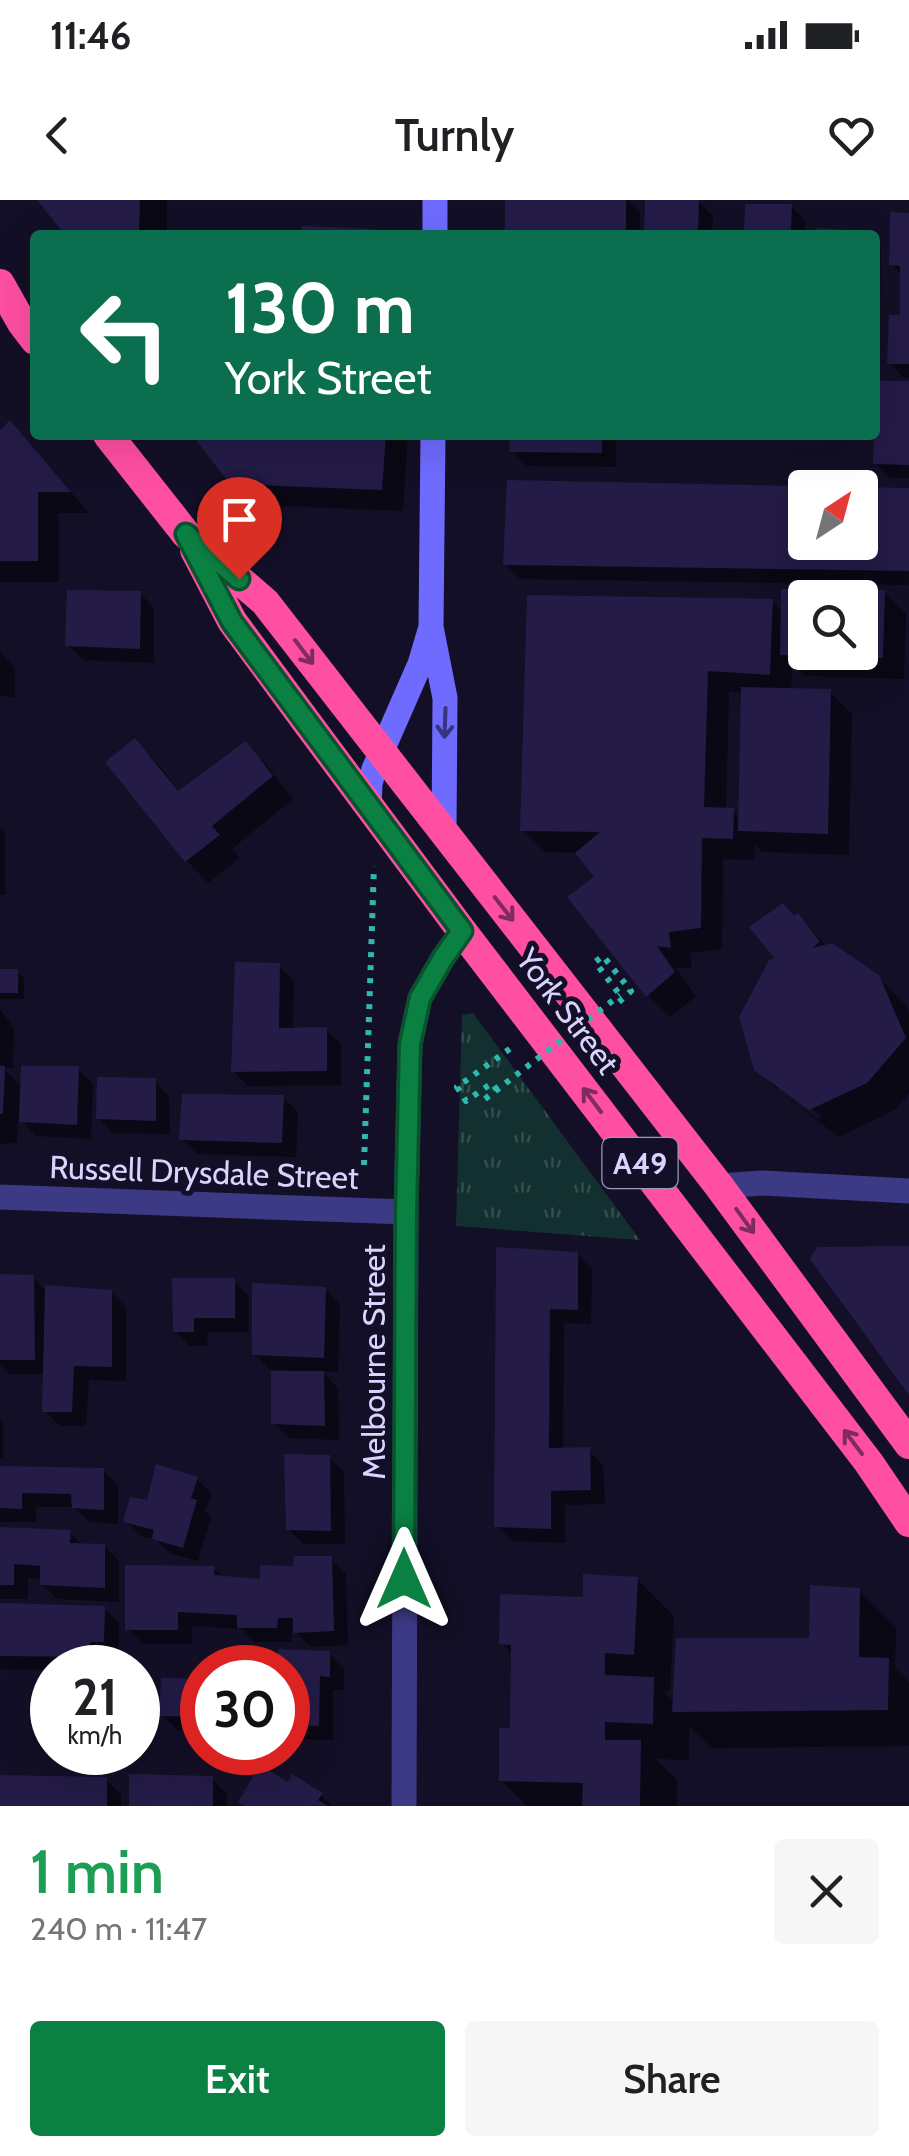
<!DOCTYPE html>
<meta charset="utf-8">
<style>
:root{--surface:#fff;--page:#f6f6f6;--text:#202124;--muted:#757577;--accent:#0b8043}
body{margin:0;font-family:Cabin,sans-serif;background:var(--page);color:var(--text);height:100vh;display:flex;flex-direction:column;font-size:38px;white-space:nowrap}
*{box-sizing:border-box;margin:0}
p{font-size:32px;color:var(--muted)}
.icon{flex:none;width:55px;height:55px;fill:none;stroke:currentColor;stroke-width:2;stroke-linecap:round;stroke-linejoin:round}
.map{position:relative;height:1606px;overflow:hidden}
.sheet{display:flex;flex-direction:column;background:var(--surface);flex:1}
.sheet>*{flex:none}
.top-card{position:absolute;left:30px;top:30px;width:850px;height:210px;border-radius:10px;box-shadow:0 10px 40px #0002;background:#0b6e4f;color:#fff;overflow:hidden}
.needle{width:65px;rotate:36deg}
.controls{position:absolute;left:788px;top:270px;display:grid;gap:20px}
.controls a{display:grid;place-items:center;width:90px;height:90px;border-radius:10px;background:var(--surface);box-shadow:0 10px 40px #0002;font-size:50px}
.speed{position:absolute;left:30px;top:1445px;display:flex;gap:20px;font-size:50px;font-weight:700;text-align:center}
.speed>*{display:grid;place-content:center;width:130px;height:130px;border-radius:50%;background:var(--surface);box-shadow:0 10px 40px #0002;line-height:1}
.speed small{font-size:25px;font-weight:400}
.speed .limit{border:15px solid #d22;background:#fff;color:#111}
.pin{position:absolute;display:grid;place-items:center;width:85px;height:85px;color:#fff;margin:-102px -42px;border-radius:50% 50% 50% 0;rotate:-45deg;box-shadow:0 0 10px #0007}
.pin .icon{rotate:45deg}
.me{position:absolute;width:110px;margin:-55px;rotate:0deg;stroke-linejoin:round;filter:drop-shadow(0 0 8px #0008)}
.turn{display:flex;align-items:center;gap:35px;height:210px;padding:0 30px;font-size:45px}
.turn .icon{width:130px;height:130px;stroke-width:2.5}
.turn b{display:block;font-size:70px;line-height:85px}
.round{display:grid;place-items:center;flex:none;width:105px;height:105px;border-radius:10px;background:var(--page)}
.summary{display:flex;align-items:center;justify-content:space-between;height:170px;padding:0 30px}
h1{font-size:60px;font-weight:600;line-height:75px;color:#1e9e55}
.button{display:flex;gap:20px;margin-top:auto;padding:20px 30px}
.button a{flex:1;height:115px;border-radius:10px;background:var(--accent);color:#fff;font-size:40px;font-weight:600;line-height:115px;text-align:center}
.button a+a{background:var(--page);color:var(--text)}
.status{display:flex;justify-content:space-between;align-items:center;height:70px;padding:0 50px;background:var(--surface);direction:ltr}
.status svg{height:28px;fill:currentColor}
header{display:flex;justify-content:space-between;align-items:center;height:130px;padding:0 30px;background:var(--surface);font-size:45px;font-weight:600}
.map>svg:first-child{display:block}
.grass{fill:url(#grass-tufts)}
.shadow{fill:#0007;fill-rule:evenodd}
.building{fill:#241b47;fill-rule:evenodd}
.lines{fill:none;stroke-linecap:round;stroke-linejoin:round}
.path{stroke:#2fb8b0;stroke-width:6;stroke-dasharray:5 8;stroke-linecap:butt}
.street{stroke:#3d3a85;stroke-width:25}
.secondary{stroke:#6f6bff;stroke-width:25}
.highway{stroke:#ff4fa3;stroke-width:30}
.path-bridge{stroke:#2fb8b0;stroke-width:6;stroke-dasharray:5 8;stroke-linecap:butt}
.oneway{stroke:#7d2c5e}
.oneway2{stroke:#38347d}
.route-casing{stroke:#07532c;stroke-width:25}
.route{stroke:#0b8043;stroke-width:18}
.labels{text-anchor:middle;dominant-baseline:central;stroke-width:10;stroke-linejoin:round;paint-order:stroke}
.shield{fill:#130f26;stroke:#9e99be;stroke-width:2.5}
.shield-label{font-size:30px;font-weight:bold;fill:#d9d4ff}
.street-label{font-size:32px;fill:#d9d4ff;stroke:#130f26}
</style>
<div class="status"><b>11:46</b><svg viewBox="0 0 49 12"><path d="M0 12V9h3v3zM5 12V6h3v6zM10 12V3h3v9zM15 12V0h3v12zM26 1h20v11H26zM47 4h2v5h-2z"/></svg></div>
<header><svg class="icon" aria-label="back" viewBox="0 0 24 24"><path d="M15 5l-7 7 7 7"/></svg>Turnly<svg class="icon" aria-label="heart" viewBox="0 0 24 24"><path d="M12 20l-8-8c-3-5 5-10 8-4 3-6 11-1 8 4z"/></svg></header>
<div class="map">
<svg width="909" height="1606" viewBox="0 0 909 1606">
<defs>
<pattern id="grass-tufts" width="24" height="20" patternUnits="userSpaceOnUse" patternTransform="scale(2.5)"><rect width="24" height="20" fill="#12302f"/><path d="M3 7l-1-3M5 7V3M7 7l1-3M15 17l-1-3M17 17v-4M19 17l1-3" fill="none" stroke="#344d4e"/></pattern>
</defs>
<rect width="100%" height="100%" fill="#130f26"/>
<path class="grass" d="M473 813 640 1040 456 1026 462 815Z"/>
<path class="shadow" d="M40 0H167V35H68Z
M508 0H627L640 13V35H508Z
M698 1 713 16 712 35H646Z
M791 6 806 21 805 35H747Z
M909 15V178H904L890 163 902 118V75L892 64Z
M875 43 881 49 880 108H875Z
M909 183V278H891L876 263Z
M0 234 31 245 89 313H59V382H0Z
M196 235H408L403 311 255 305 232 282Z
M512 235H616V267L527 266 512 251Z
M805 288V342H860V290L909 291V385L520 379 505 364Z
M783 391 884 392 906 414 904 479 805 476 792 464 791 491 830 492 852 514 849 655 762 652 755 645V660L723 659 722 749 690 753 692 768 675 767 696 796 670 817 648 795 598 677 577 653 545 652 523 630 772 401 783 413ZM805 398H860V452H805ZM729 492 743 493 740 618 733 611 726 610Z
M140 393 154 408V463L83 460 68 445Z
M0 452 15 467V497L0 496Z
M135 541 157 563 180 592 246 544 267 566 293 599 232 649 240 658 208 683 187 661Z
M0 627 5 632V695H0Z
M797 716 827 747 878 777 907 806 909 811V894L895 910 839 937 780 892 818 919 821 915 778 884V890L757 868 779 760Z
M279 766 294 781 293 830H326L341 844V885L248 886 233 871Z
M17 771 24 778V799H0V772Z
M0 809 14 828 13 868H3L23 888 78 869 93 884 91 939 36 936 18 917 17 943 0 944Z
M154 881 169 896 170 934 113 933 98 918Z
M283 897 298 912 296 957 197 954 182 939Z
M498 1050 577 1054 592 1069 591 1124 564 1123 563 1250H588L603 1265 605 1304 565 1305V1343L512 1341 497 1326Z
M0 1077 33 1078 47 1092H111L126 1107V1181L89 1180 86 1226H60L45 1211V1174H9L0 1165Z
M234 1081 249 1096V1132H208L207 1146H190L175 1131Z
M325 1089 340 1104 338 1172 321 1171 338 1188 339 1240 289 1238 274 1223 287 1170 269 1169 254 1154Z
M0 1219 3 1222V1258H0Z
M329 1257 344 1272 345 1344H303L288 1329Z
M0 1268 103 1270 118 1285V1324L89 1322 74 1307H36V1322H0Z
M197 1279 212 1294 205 1311 211 1317 198 1361 169 1353 157 1340 141 1336 126 1321 149 1303Z
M0 1330 70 1332 83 1346H104L119 1361V1402L57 1399 42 1384V1379L28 1378V1399H0Z
M331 1359 346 1374 348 1445 311 1447 295 1432H292L291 1442H255L242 1429 192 1426V1444H143L128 1429 214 1369 224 1378 263 1381 295 1368Z
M637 1379 674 1416 670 1491 663 1490 675 1502 812 1440 859 1390 896 1427 895 1468 909 1482V1546L711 1548 689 1526V1560L656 1559 677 1580V1606H527L501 1580 513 1530V1455L502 1443 586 1399Z
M0 1405 104 1408 119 1423 118 1456H104L103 1468H52V1470L0 1469Z
M329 1454 344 1469V1490H333V1540L294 1539 288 1532V1468Z
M164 1480 202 1482V1531L177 1530 162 1515Z
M0 1578 106 1580 121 1594V1606H0Z
M212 1579 227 1594V1606H131Z
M289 1585 321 1595 332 1606H246Z"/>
<path class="building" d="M37 0H140L139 35H65Z
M505 0H626V35H505Z
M645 0H699L698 35H644Z
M745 4H792L791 35H744Z
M890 12 909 13V164H887L889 115H900V66L889 65Z
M302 26 375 29V35H301Z
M817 28 867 31V35H817Z
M875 181H909V265L873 264Z
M10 220 71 292H38V361H0V230Z
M192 235H386L382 290 230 284Z
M510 235H602V253L509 252Z
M507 280 805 286V342H860V287L909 288V371L503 365Z
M781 389 885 390 883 458 780 455ZM805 398H860V452H805Z
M67 390 141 391 140 449 65 446Z
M527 395 773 399 770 475 708 471 704 607 734 608 733 639 702 638 701 728 669 732 671 748 657 746 675 772 646 797 567 697 594 677 575 653 600 632 520 631Z
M741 487 831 489 828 634 738 631Z
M135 538 178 591 246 541 273 576 212 626 220 635 185 662 105 562Z
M783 703 794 716 798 713 820 742 812 748 832 743 879 775 906 838 867 883 809 910 754 870 739 817 769 760 774 758 749 727Z
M235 762 280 763 279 828 327 827V871L231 872Z
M0 769H18V793H0Z
M0 866H5L3 914H0Z
M21 866H79L77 925 19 922Z
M97 877 156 878V921L96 919Z
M182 894 284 895 282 943 179 940Z
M909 1046V1195L810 1059 817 1047Z
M496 1047 578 1052V1110L550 1109 549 1248 590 1247 591 1290 551 1291V1329L494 1327Z
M0 1074 34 1075 35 1160H0Z
M172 1078H235V1118H194V1132H173Z
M252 1083 326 1087 324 1158 252 1155Z
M45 1085 112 1090V1167L74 1166 72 1212H42Z
M271 1171H324L325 1226 271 1224Z
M284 1254 330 1255 331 1331 286 1330Z
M156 1264 198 1277 191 1298 197 1300 183 1348 152 1339 154 1330 123 1322 130 1297 147 1300Z
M0 1266 104 1268V1310L72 1308 71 1294 22 1293V1309L0 1308Z
M0 1327 71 1330 70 1343 105 1344V1388L40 1385V1366L14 1364V1385H0Z
M294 1356H332L334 1431 293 1433V1418H278L277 1428H237V1415L178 1412V1430H125V1365L215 1366 214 1375 260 1379V1365L293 1366Z
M583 1374 638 1377 634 1455 605 1453V1475L654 1477 653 1524 605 1522V1540H641L640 1606H582L583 1583 499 1581V1528H510L511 1445 499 1444 500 1394 583 1397Z
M810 1385 860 1388 859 1457 889 1458 888 1510 672 1512 676 1438H809Z
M0 1403 105 1406 104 1442H90L89 1457 0 1456Z
M278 1449 330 1451V1477L320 1476 319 1526 288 1525V1468H278Z
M161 1478 202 1479V1517L159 1516Z
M260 1565 288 1582 292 1574 323 1593 318 1600 328 1606H245L238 1602Z
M129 1574 213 1576V1606H129Z
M0 1575 107 1577V1606H0Z"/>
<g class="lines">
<path class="path" d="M619 802 631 791 603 756 595 762 620 795
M497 890 492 883 466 901 457 887 511 848
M364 965 374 666"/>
<path class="street" d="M719 986 762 983 909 991
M0 997 406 1012
M404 1606 406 1012 410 844 420 798 443 758 462 731"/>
<path class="secondary" d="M435 35V0
M433 235 431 427 445 498 444 631
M369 606 370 584 374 569 420 464 431 427"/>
<path class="highway" d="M0 84 22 123 35 140
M108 235 186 334 265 402 719 986 909 1244
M195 350 232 421 308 524 462 731 869 1263 909 1322"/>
<path class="path-bridge" d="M485 899 620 795"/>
</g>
<defs><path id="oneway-shaft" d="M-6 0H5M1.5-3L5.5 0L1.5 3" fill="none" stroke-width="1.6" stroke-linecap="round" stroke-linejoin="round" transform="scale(2.5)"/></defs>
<g class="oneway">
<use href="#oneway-shaft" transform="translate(304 452) rotate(53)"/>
<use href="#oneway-shaft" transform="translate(504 709) rotate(52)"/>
<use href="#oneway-shaft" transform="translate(592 900) rotate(-127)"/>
<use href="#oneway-shaft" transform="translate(745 1021) rotate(54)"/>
<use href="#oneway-shaft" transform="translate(853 1242) rotate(-127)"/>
</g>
<use class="oneway2" href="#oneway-shaft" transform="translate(445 523) rotate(92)"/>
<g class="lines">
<defs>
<path id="route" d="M239 379 186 334 232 422 462 731 443 758 420 798 410 844 406 1012 404 1379"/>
</defs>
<use href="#route" class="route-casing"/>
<use href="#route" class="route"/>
</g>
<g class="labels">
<rect class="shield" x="602.5" y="938" width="75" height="50" rx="8"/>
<g class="shield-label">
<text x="640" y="963">A49</text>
</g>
<g class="street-label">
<text transform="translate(568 811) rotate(53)">York Street</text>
<text transform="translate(204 972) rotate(2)">Russell Drysdale Street</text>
<text transform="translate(373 1162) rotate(-90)">Melbourne Street</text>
</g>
</g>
</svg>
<div class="controls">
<a><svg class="needle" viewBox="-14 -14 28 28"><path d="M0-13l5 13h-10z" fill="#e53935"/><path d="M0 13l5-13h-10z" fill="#757577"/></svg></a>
<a><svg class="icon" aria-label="search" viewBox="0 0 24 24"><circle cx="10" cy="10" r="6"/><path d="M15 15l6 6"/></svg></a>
</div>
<div class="speed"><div>21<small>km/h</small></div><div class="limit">30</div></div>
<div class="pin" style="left:239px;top:379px;background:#d93025"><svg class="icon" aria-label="arrive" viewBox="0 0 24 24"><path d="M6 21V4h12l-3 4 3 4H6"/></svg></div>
<svg class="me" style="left:404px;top:1379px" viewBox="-20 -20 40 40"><path d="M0-17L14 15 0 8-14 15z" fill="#0b8043" stroke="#fff" stroke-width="4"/></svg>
<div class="top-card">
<div class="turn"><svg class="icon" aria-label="left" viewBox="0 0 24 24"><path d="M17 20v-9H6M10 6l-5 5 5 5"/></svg><div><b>130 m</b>York Street</div></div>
</div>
</div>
<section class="sheet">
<div class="summary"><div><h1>1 min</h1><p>240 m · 11:47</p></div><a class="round"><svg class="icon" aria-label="close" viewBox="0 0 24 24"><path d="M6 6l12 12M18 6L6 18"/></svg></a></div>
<div class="button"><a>Exit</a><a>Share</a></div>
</section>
